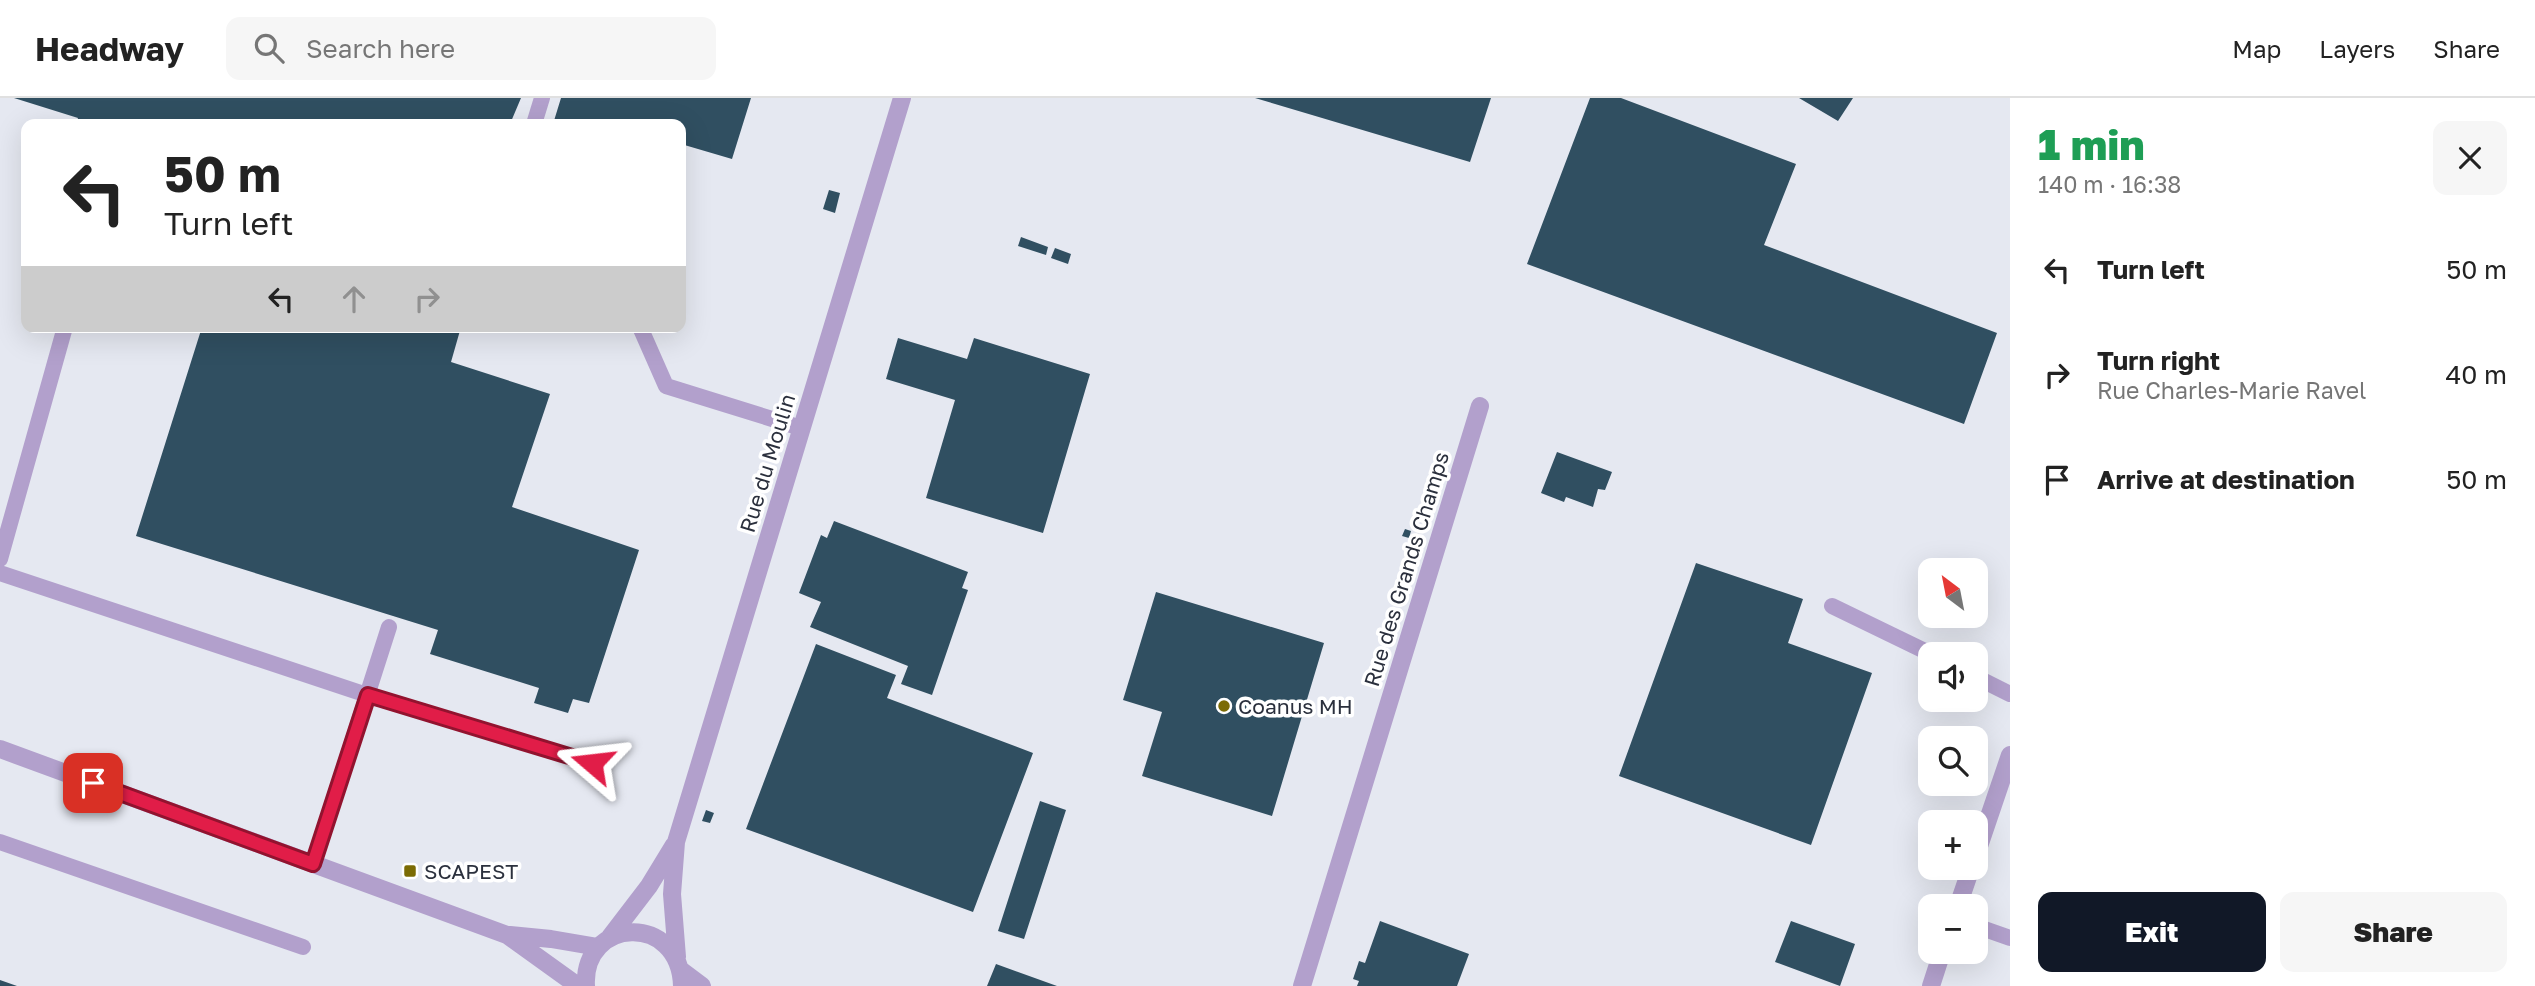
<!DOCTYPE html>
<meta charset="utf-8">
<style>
:root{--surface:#fff;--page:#f6f6f6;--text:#222;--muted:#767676;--line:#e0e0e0;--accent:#111827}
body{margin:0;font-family:"Golos Text",sans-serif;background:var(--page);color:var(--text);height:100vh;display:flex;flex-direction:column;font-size:26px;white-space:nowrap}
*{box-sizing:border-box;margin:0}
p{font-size:23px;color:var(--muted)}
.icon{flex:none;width:38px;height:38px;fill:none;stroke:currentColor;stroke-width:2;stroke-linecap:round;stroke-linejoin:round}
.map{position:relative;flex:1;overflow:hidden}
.side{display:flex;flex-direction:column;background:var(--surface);width:525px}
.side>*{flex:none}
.hud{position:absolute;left:21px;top:21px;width:665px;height:214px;border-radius:14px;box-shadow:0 7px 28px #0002;background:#fff;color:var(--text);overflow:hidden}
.needle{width:46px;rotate:328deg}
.buttons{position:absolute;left:1918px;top:460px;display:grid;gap:14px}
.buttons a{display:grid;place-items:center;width:70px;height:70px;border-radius:14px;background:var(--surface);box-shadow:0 7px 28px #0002;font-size:35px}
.pin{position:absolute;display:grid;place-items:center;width:60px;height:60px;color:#fff;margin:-30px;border-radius:14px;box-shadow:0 4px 10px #0006}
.me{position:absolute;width:77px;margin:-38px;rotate:287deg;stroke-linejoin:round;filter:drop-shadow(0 0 5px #0008)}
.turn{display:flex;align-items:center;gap:24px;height:147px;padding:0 28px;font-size:32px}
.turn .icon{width:91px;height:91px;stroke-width:2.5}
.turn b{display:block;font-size:49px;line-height:60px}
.lanes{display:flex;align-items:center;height:66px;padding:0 28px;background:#0003;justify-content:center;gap:35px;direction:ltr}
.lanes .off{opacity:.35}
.round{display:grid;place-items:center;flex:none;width:74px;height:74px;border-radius:14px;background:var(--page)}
.overview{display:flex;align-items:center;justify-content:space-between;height:119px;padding:0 28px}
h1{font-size:42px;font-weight:800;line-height:52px;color:#1e9e55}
.action{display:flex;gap:14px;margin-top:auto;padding:14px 28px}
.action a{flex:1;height:80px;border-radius:14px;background:var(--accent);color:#fff;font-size:28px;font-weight:800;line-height:80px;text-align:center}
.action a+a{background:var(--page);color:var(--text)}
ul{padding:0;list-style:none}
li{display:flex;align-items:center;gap:21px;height:105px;padding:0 28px}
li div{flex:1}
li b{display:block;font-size:26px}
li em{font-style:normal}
header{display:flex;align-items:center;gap:42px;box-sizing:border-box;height:98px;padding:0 35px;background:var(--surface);border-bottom:2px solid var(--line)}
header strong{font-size:33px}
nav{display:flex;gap:38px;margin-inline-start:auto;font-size:24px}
.search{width:490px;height:63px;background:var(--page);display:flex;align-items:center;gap:18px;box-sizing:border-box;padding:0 24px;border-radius:14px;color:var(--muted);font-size:26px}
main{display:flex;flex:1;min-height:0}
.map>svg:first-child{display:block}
.built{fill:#e5e8f1;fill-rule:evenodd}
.building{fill:#304f61}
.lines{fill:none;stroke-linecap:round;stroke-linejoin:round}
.lane{stroke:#b2a0cc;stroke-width:16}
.street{stroke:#b2a0cc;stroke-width:18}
.route-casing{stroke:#92132f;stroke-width:18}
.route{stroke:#e11d48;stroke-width:12}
.poi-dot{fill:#7b6b04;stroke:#fff;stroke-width:2.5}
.labels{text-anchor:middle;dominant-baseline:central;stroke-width:7;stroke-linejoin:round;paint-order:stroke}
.street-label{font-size:21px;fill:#2b303d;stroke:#fff}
.poi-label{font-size:21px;fill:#2b303d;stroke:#fff;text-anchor:start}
</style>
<header>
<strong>Headway</strong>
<div class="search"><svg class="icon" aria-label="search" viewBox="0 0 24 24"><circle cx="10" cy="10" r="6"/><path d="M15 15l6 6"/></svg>Search here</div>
<nav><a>Map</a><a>Layers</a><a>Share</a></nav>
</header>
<main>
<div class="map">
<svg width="2010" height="888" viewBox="0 0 2010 888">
<rect width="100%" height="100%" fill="#f6f8ff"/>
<path class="built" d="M0 0H2010V888H0ZM26 26H681V229H26ZM1930 472H1976V518H1930ZM1930 556H1976V602H1930ZM1930 640H1976V686H1930ZM1930 724H1976V770H1930ZM1930 808H1976V854H1930Z"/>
<path class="building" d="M14 0H521L510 26H76L78 20Z
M561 0H751L732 61 681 46V26H553Z
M1255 0H1491L1470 64Z
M1590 0H1621L1796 66 1764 147 1997 235 1964 326 1527 166Z
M1799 0H1853L1838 23Z
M829 92 840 95 835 115 823 111Z
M1021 139 1048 149 1046 157 1018 148Z
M1055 150 1071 156 1068 166 1051 160Z
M202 229H461L451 264 550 296 512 409 639 452 589 605 573 601 568 615 534 605 539 590 430 556 438 532 136 438Z
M898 240 967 261 974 240 1090 276 1043 435 926 400 955 302 886 281Z
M1557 354 1612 374 1605 392 1598 391 1593 409 1566 399 1564 404 1541 395Z
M834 423 968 474 962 490 968 492 932 597 901 586 908 568 810 529 821 504 799 495 821 437 827 440Z
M1405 431 1411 433 1409 440 1402 438Z
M1696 465 1803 501 1788 545 1872 575 1811 747 1619 678Z
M1156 494 1324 545 1272 718 1142 678 1162 614 1123 602Z
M816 546 896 577 887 600 1033 655 973 814 746 731Z
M1040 703 1066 712 1024 841 998 833Z
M706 712 714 715 710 725 702 723Z
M1380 823 1469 856 1457 888H1357L1359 883 1353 881 1359 863 1365 865Z
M1791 823 1855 846 1840 888 1775 864Z
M996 866 1057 888H987Z
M0 882 17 888H0Z"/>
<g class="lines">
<path class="lane" d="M534 26 542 0
M640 229 666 288 801 330
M0 461 65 229
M0 475 367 597 592 665
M1832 508 1931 556
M1976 579 2010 596
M0 744 303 849
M313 766 389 529
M1976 828 2010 840"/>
<path class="street" d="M0 651 507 837 578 888
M1976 757 2010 657
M1958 808 1971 770
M510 837 551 841 598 849
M610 839 649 788 674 747
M677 859 672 796 676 744 902 0
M682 873 702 888
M586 888C582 819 680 814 682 888
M1302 888 1480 308
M1931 888 1942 854"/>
</g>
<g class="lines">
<defs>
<path id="route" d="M93 685 313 766 368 597 592 665"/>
</defs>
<use href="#route" class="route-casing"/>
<use href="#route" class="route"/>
</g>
<g class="poi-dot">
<circle cx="1224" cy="608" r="7"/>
<rect x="403" y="766" width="14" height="14" rx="3.5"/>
</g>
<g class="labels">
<g class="street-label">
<text transform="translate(767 365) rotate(-73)">Rue du Moulin</text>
<text transform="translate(1406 471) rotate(-73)">Rue des Grands Champs</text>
</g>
<g class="poi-label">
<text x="1238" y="608">Coanus MH</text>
<text x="424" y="773">SCAPEST</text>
</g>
</g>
</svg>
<div class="buttons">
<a><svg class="needle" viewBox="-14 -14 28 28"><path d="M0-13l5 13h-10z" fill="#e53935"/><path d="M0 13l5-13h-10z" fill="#767676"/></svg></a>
<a><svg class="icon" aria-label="sound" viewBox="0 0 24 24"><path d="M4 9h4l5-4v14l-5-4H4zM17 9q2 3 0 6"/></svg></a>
<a><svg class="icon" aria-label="search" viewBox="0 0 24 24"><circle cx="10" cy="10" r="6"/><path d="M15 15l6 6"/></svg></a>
<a>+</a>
<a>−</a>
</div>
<div class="pin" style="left:93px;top:685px;background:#d93025"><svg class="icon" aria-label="arrive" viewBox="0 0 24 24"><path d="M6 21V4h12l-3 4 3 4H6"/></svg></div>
<svg class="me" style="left:592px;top:665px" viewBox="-20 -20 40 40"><path d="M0-17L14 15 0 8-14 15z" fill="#e11d48" stroke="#fff" stroke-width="4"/></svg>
<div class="hud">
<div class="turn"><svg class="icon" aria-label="left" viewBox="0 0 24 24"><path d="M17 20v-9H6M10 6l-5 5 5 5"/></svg><div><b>50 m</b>Turn left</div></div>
<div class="lanes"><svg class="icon" aria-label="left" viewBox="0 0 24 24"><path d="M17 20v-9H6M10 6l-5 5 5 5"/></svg><svg class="icon off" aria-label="ahead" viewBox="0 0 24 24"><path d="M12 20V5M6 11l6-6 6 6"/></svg><svg class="icon off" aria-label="right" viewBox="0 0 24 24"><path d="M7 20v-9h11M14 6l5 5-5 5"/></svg></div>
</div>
</div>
<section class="side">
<div class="overview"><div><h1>1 min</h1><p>140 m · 16:38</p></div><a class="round"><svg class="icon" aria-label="close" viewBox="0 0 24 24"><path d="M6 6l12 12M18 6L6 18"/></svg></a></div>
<ul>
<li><svg class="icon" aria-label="left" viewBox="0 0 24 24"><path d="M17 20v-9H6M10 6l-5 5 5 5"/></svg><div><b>Turn left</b></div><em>50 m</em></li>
<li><svg class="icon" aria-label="right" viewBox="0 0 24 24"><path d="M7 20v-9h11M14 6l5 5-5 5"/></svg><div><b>Turn right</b><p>Rue Charles-Marie Ravel</p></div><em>40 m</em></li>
<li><svg class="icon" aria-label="arrive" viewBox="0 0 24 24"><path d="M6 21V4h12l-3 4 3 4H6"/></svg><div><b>Arrive at destination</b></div><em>50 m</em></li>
</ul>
<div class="action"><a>Exit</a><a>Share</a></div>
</section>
</main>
